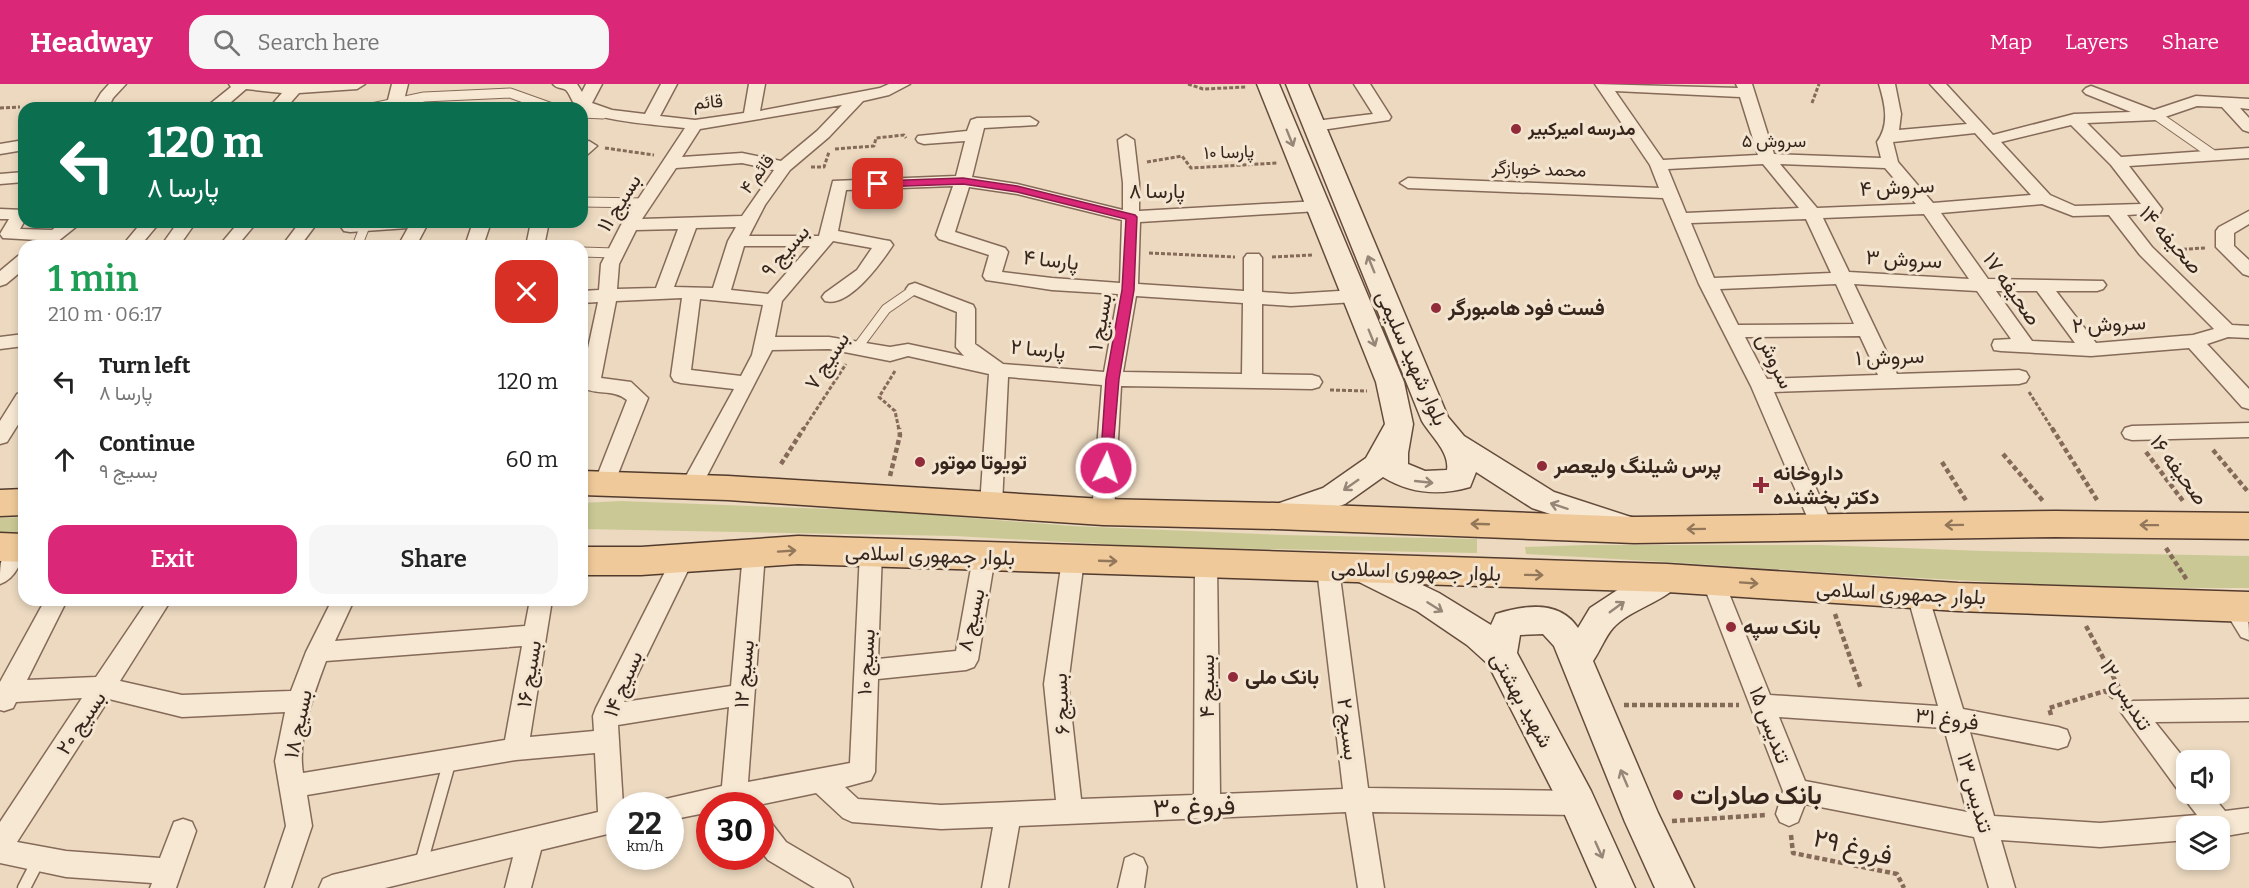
<!DOCTYPE html>
<meta charset="utf-8">
<style>
:root{--surface:#fff;--page:#f6f6f6;--text:#222;--muted:#767676;--accent:#db2777}
body{margin:0;font-family:Bitter,Vazirmatn,serif;background:var(--page);color:var(--text);height:100vh;display:flex;flex-direction:column;font-size:22px;white-space:nowrap}
*{box-sizing:border-box;margin:0}
p{font-size:20px;color:var(--muted)}
.icon{flex:none;width:33px;height:33px;fill:none;stroke:currentColor;stroke-width:2;stroke-linecap:round;stroke-linejoin:round}
.map{position:relative;flex:1;overflow:hidden}
.details{position:absolute;left:18px;top:156px;width:570px;height:366px;display:flex;flex-direction:column;background:var(--surface);border-radius:18px;box-shadow:0 3px 9px #0003}
.details>*{flex:none}
.hud{position:absolute;left:18px;top:18px;width:570px;height:126px;border-radius:18px;box-shadow:0 3px 9px #0003;background:#0b6e4f;color:#fff;overflow:hidden}
.controls{position:absolute;left:2176px;top:666px;display:grid;gap:12px}
.controls a{display:grid;place-items:center;width:54px;height:54px;border-radius:12px;background:var(--surface);box-shadow:0 3px 9px #0003;font-size:30px}
.speed{position:absolute;left:606px;top:708px;display:flex;gap:12px;font-size:30px;font-weight:700;text-align:center}
.speed>*{display:grid;place-content:center;width:78px;height:78px;border-radius:50%;background:var(--surface);box-shadow:0 3px 9px #0003;line-height:1}
.speed small{font-size:15px;font-weight:400}
.speed .limit{border:9px solid #d22;background:#fff;color:#111}
.pin{position:absolute;display:grid;place-items:center;width:51px;height:51px;color:#fff;margin:-26px;border-radius:12px;box-shadow:0 3px 9px #0006}
.me{position:absolute;width:66px;margin:-33px;rotate:4deg;stroke-linejoin:round;filter:drop-shadow(0 0 4px #0008)}
.turn{display:flex;align-items:center;gap:21px;height:126px;padding:0 30px;font-size:27px}
.turn .icon{width:78px;height:78px;stroke-width:2.5}
.turn b{display:block;font-size:42px;line-height:51px}
.round{display:grid;place-items:center;flex:none;width:63px;height:63px;border-radius:18px;background:var(--page)}
.summary{display:flex;align-items:center;justify-content:space-between;height:102px;padding:0 30px}
h1{font-size:36px;font-weight:600;line-height:45px;color:#1e9e55}
.action{display:flex;gap:12px;margin-top:auto;padding:12px 30px}
.action a{flex:1;height:69px;border-radius:18px;background:var(--accent);color:#fff;font-size:24px;font-weight:600;line-height:69px;text-align:center}
.action a+a{background:var(--page);color:var(--text)}
ul{padding:0;list-style:none}
li{display:flex;align-items:center;gap:18px;height:78px;padding:0 30px}
li div{flex:1}
li b{display:block;font-size:22px}
li em{font-style:normal}
header{display:flex;align-items:center;gap:36px;box-sizing:border-box;height:84px;padding:0 30px;background:var(--accent);color:#fff}
header strong{font-size:28px}
nav{display:flex;gap:33px;margin-inline-start:auto;font-size:21px}
.search{width:420px;height:54px;background:var(--page);display:flex;align-items:center;gap:15px;box-sizing:border-box;padding:0 21px;border-radius:18px;color:var(--muted);font-size:22px}
.map>svg:first-child{display:block}
.green{fill:#cac995}
.lines{fill:none;stroke-linecap:round;stroke-linejoin:round}
.lane-far1-casing{stroke:#856a59;stroke-width:11}
.lane-casing{stroke:#856a59;stroke-width:15}
.street-casing{stroke:#856a59;stroke-width:3}
.secondary-casing{stroke:#664c3c;stroke-width:3}
.primary-casing{stroke:#523a2d;stroke-width:3}
.path-far1{stroke:#856a59;stroke-width:3;stroke-dasharray:4 2;stroke-linecap:butt}
.path{stroke:#856a59;stroke-width:4.5;stroke-dasharray:5 3;stroke-linecap:butt}
.lane-far1{stroke:#f7e8d3;stroke-width:9}
.lane{stroke:#f7e8d3;stroke-width:12}
.street{fill:#f7e8d3;fill-rule:evenodd}
.secondary{fill:#f7e8d3;fill-rule:evenodd}
.primary{fill:#efc999;fill-rule:evenodd}
.oneway{stroke:#968678}
.oneway2{stroke:#92775b}
.route{fill:#db2777;stroke:#8e194d;stroke-width:1.5}
.poi-dot{fill:#912b39;stroke:#f4e5d0;stroke-width:2}
.labels{text-anchor:middle;dominant-baseline:central;stroke-width:6;stroke-linejoin:round;paint-order:stroke}
.far-street-label{font-size:18px;fill:#35251d;stroke:#f4e5d0}
.far-poi-label{font-size:18px;font-weight:bold;fill:#35251d;stroke:#f4e5d0;text-anchor:start}
.street-label{font-size:21px;fill:#35251d;stroke:#f4e5d0}
.poi-label{font-size:21px;font-weight:bold;fill:#35251d;stroke:#f4e5d0;text-anchor:start}
.near-poi-label{font-size:26px;font-weight:bold;fill:#35251d;stroke:#f4e5d0;text-anchor:start}
.near-street-label{font-size:26px;fill:#35251d;stroke:#f4e5d0}
</style>
<header>
<strong>Headway</strong>
<div class="search"><svg class="icon" aria-label="search" viewBox="0 0 24 24"><circle cx="10" cy="10" r="6"/><path d="M15 15l6 6"/></svg>Search here</div>
<nav><a>Map</a><a>Layers</a><a>Share</a></nav>
</header>
<div class="map">
<svg width="2249" height="804" viewBox="0 0 2249 804">
<rect width="100%" height="100%" fill="#ecd9c0"/>
<path class="green" d="M621 417 882 427 1072 442 1283 451 1477 455V469L1158 463 955 452 582 445V419Z
M24 433V455L0 454V434Z
M1587 461H1821L1984 467 2249 472V504C2008 506 1767 482 1526 470L1525 463Z"/>
<g class="lines">
<defs>
<path id="lane-far1" d="M372 24 424 13 510 9 552 24
M582 29 603 30
M2156 31 2212 70
M582 118 645 119
M357 162 365 142
M582 168 615 169
M857 264 886 225 915 205"/>
<path id="lane" d="M420 783 450 676
M24 804 39 775"/>
<path id="street" d="M109 0H126L113 14 108 24H92L101 9Z
M229 0H365L357 5 299 9 286 24H269L282 9 246 5 224 24H205L231 3Z
M392 0H408L402 24H386Z
M553 0H577L582 8 586 0H602L592 19 612 26 645 30 661 0H677L660 32 695 36 744 29 749 0H765L760 27 880 4 889 0H910L889 11 863 17 829 53 790 86 765 121 749 152H819L833 97 956 92 965 57 924 60 918 58 916 55 918 52 967 47 971 36 977 34 1030 33 1038 38 1036 41 984 44 972 93 1017 100 1123 126V99L1118 56 1126 51 1134 56 1139 99V127L1318 117 1324 118 1326 122 1324 126 1318 127 1140 138 1138 200 1244 207V174L1247 170H1259L1262 174V208L1291 210 1355 206 1361 208 1364 212 1361 216 1355 218 1291 222 1262 220V290L1312 291 1319 293 1322 298 1319 303 1312 305 1121 302 1114 428 1111 434 1103 436 1095 434 1092 428 1102 301 1008 293 1002 421 999 427 991 429 983 427 980 421 989 290 908 272 890 277 829 265 772 266 698 409 691 411 684 409 680 403 734 305 681 299 674 297 671 292 682 214 616 217 601 294 631 298 648 314 614 400 611 406 604 408 597 406 594 400 627 316C612 304 596 312 582 303V292L598 218 582 219V207L599 206 601 180 621 141 685 44C659 41 592 37 576 22 572 18 570 10 566 6 561 3 557 5 553 0ZM842 21 817 47 781 77 742 69 682 73 700 45ZM742 79 774 86 742 132 642 135 676 84ZM953 102 936 151 939 155 989 171 983 192 986 196 1052 206 1118 210 1104 288 1003 280 975 260V225L973 221 915 199 909 201 906 205 909 209 957 228 956 263 964 272 908 260 890 263 829 253H775L782 217 833 157 872 164 857 186 825 209 822 213 825 217C849 224 881 179 893 161L890 157 884 156 838 147 846 106ZM969 103 1017 110 1122 136 1120 199 1052 194 1002 188 1008 168 1005 164 955 148ZM736 143 728 157 713 204 674 203 696 144ZM678 145 656 204 617 205 619 180 636 146ZM744 162H810L768 210 731 206ZM1136 212 1243 219 1242 290 1123 288ZM700 215 763 221 752 271 741 292 691 286Z
M1354 0H1370L1391 33 1389 36 1315 47 1309 45 1307 42 1315 37 1373 30Z
M1595 0 1738 4 1736 0H1752L1774 70 1881 74 1877 58C1890 40 1885 20 1879 0H1895L1901 30 1899 46 1967 40 1930 0H1946L1993 51 2074 30 2131 28 2086 10 2083 7 2086 4 2091 2 2154 26 2196 12 2249 15V25L2240 24 2249 34V48L2243 46 2222 23 2197 22 2156 36 2087 39 2121 73 2249 64V74L2129 82 2162 125 2160 129 2127 131 2152 163 2232 241 2249 242V254L2228 253 2207 260 2249 305V325L2242 323 2189 264 2091 272 2001 267 1994 266 1992 261 1994 256 2011 255 1977 207 1854 200 1897 290 2019 286 2026 288 2029 293 2026 298 2019 300 1774 308 1833 443 1830 449 1822 451 1814 449 1751 302 1699 200 1663 114 1408 104 1400 99 1408 94 1659 104 1650 81ZM1615 7 1740 13 1758 71 1663 76ZM2071 41 2111 81 2141 120 2075 122 2050 111 2001 58ZM1975 49 2031 111 1933 119 1898 78 1893 58ZM1763 80 1799 124 1686 129 1668 85ZM1780 80 1885 84 1916 120 1817 124ZM2042 120 2073 132 2109 131 2140 171 2214 245 2193 251 2096 259 2056 207H2097L2103 205 2106 201 2103 197 1988 195 1941 129ZM1924 130 1969 195 1849 188 1823 134ZM1806 135 1831 189 1714 194 1691 139ZM1836 200 1854 240 1738 241 1720 205ZM1996 207H2037L2075 259 2032 257ZM1860 252 1878 291 1767 295 1745 253Z
M24 56V66L0 70V60Z
M589 57 597 62 588 70 582 72V60Z
M24 88V98L0 100V90Z
M0 125 24 126V138L20 145 52 146 62 138H82L52 162H38L36 159 38 156 3 154 0 150 9 135H0Z
M2249 127V140L2234 149V162L2249 176V192L2243 190 2216 163V147L2219 143Z
M142 138H160L140 162H122Z
M178 138H196L179 162H161Z
M239 138H257L237 162H219Z
M300 138H318L300 162H282Z
M344 138H433L426 143 416 162H398L408 144 350 148 344 147 341 143Z
M473 138H491L483 162H465Z
M531 138H549L544 162H526Z
M24 170V185L6 200 0 202V187L18 172Z
M24 250V262L0 265V253Z
M24 308V331L7 358 0 360V337L17 310Z
M2249 339V353L2132 356 2125 354 2122 349 2125 344 2132 342Z
M18 455 24 457C24 474 17 494 0 500 0 482 0 462 18 455Z
M871 459 879 462 882 468 878 575 956 567 973 473 976 467 984 464 992 467 995 473 978 576 974 583 966 586 878 595 875 688 871 696 845 703 858 715 941 721 1056 716 1044 600 1062 476 1065 470 1073 467 1081 470 1084 476 1068 600 1081 715 1194 711 1195 480 1198 474 1206 471 1214 474 1217 480 1220 710 1343 705 1317 485 1320 479 1328 476 1336 479 1339 485 1368 704 1578 707 1587 711 1591 719 1587 727 1578 731 1372 728 1384 804H1358L1346 728 1019 742 1008 804H982L993 743 941 745 852 738 843 734 816 709 754 722H710V728L670 736V722H658L661 716 722 702 729 623 618 641 623 722H620V747L541 766 531 804H505L513 773 385 804H319L323 795 332 791 598 728 595 669 516 676 307 711 312 742 291 804H265L286 742 275 677 285 628 182 633 109 615 17 758 66 767 160 774 174 738 183 735 192 738 196 747 176 804H150L152 799 66 793 0 779V738L82 614 16 618 13 624 4 627 0 626V598L45 516H67L27 596 96 593 148 516H171L120 597 182 611 291 607 306 568 332 516H354L335 557 525 542 530 516H552L530 653 594 647 593 632 596 624 675 468 683 465 691 468 694 474 624 618 731 602 743 469 746 463 754 460 762 463 765 469 748 698 850 679 860 468 863 462ZM522 562 505 656 303 689C297 654 314 609 326 577Z
M1713 488 1721 491 1724 497 1770 611 1938 622 1907 510 1910 504 1918 501 1926 504 1963 625 2058 643 2067 646 2070 654 2067 662 2058 665 1970 648 1994 732 2100 739 2197 731 2187 718 2184 708 2178 706 2121 628 2124 621 2133 617 2249 615V637L2155 638 2187 678V710H2211L2225 727 2249 724V748L2220 753V742H2187V756L2100 763 2001 756 2015 804H1989L1974 753 1805 720 1798 738 1789 742 1780 738 1776 730 1783 707 1702 497 1705 491ZM1779 633 1944 644 1967 728 1805 697Z
M2233 513C2249 519 2249 538 2249 556L2241 553 2222 522 2225 515Z
M760 733 769 736 786 758 849 795 853 804H815L768 776 760 766Z
M1134 770 1143 774 1147 783 1144 804H1118L1125 774Z"/>
<path id="secondary" d="M1257 0H1279L1404 298 1413 340 1408 369V380L1425 387 1447 386C1450 368 1430 351 1422 337L1286 0H1308L1448 333 1464 352 1554 408 1637 435 1641 443 1637 451 1626 455 1532 424 1476 388 1470 403C1439 412 1411 410 1383 393L1345 420 1276 444 1265 440 1261 432 1265 424 1323 404 1366 374 1385 340 1376 298Z
M1364 473 1439 509 1491 541 1496 530C1524 521 1560 516 1578 544L1590 524 1622 503 1667 481 1678 485 1683 494C1672 516 1631 524 1613 544 1605 553 1600 567 1593 577L1658 729 1694 804H1655L1625 738 1554 562 1543 550 1520 551 1517 569 1591 707 1635 804H1597L1564 729 1488 580 1467 561 1417 527 1353 495 1348 486 1353 477Z"/>
<path id="primary" d="M582 387 728 392 1103 415 1276 419 1634 433 2055 427 2249 429V455L2055 453 1634 459 1276 445 1103 441 728 416 582 411Z
M24 405V431L0 432V406Z
M0 449 24 450V478L0 477Z
M798 452 1667 480 1958 499 2249 508V538L1958 527 1667 508 798 480 641 491H582V463H641Z"/>
</defs>
<use href="#lane-far1" class="lane-far1-casing"/>
<use href="#lane" class="lane-casing"/>
<use href="#street" class="street-casing"/>
<use href="#secondary" class="secondary-casing"/>
<use href="#primary" class="primary-casing"/>
<path class="path-far1" d="M1188 0 1203 5 1247 3
M1812 19 1819 0
M0 24 20 23
M605 64 654 71
M835 65 874 62 876 54 904 51 906 54
M1147 78 1182 72 1191 84 1277 79
M811 83H824L829 68
M2171 166 2205 164
M1149 169 1235 173
M1272 173 1313 171
M895 287 879 313 895 327 899 346
M1330 306 1367 307
M2029 308 2053 346
M803 346 846 280"/>
<path class="path" d="M2052 344 2097 416
M2213 366 2249 409
M2146 368 2183 417
M2003 370 2043 417
M1942 378 1967 418
M781 380 804 344
M890 392 900 351 899 344
M2166 464 2187 496
M1835 530 1861 605
M2086 542 2122 609
M1624 621H1739
M2051 631 2049 624 2105 607 2115 615
M1672 737 1766 731
M1791 751 1793 769 1897 790 1904 804"/>
<use href="#lane-far1" class="lane-far1"/>
<use href="#lane" class="lane"/>
<use href="#street" class="street"/>
<use href="#secondary" class="secondary"/>
<use href="#primary" class="primary"/>
</g>
<defs><path id="oneway-shaft" d="M-6 0H5M1.5-3L5.5 0L1.5 3" fill="none" stroke-width="1.6" stroke-linecap="round" stroke-linejoin="round" transform="scale(1.5)"/></defs>
<g class="oneway">
<use href="#oneway-shaft" transform="translate(1290 54) rotate(68)"/>
<use href="#oneway-shaft" transform="translate(1371 180) rotate(-112)"/>
<use href="#oneway-shaft" transform="translate(1372 254) rotate(68)"/>
<use href="#oneway-shaft" transform="translate(1424 398) rotate(6)"/>
<use href="#oneway-shaft" transform="translate(1351 401) rotate(145)"/>
<use href="#oneway-shaft" transform="translate(1559 422) rotate(-162)"/>
<use href="#oneway-shaft" transform="translate(1435 523) rotate(32)"/>
<use href="#oneway-shaft" transform="translate(1617 523) rotate(-36)"/>
<use href="#oneway-shaft" transform="translate(1624 694) rotate(-113)"/>
<use href="#oneway-shaft" transform="translate(1599 766) rotate(66)"/>
</g>
<g class="oneway2">
<use href="#oneway-shaft" transform="translate(1480 440) rotate(-178)"/>
<use href="#oneway-shaft" transform="translate(1954 441) rotate(179)"/>
<use href="#oneway-shaft" transform="translate(2149 441) rotate(-179)"/>
<use href="#oneway-shaft" transform="translate(1696 445) rotate(179)"/>
<use href="#oneway-shaft" transform="translate(787 467) rotate(-4)"/>
<use href="#oneway-shaft" transform="translate(1108 477) rotate(2)"/>
<use href="#oneway-shaft" transform="translate(1534 491) rotate(1)"/>
<use href="#oneway-shaft" transform="translate(1749 499) rotate(4)"/>
</g>
<path class="route" d="M963 94 1017 102 1135 131 1137 133 1134 206 1119 295 1111 388H1102L1100 384 1106 295 1122 206 1126 135 1017 108 963 100 878 103 873 100 878 97Z"/>
<g class="poi-dot">
<circle cx="1516" cy="45" r="6"/>
<circle cx="1436" cy="224" r="6"/>
<circle cx="920" cy="378" r="6"/>
<circle cx="1542" cy="382" r="6"/>
<path d="M1758 392h6v6h6v6h-6v6h-6v-6h-6v-6h6z"/>
<circle cx="1731" cy="543" r="6"/>
<circle cx="1233" cy="593" r="6"/>
<circle cx="1678" cy="711" r="6"/>
</g>
<g class="labels">
<g class="far-street-label">
<text transform="translate(708 18) rotate(-5)">قائم</text>
<text x="1774" y="57">سروش ۵</text>
<text transform="translate(1229 68) rotate(-2)">پارسا ۱۰</text>
<text transform="translate(1539 85) rotate(2)">محمد خوبازگر</text>
<text transform="translate(757 90) rotate(-53)">قائم ۴</text>
</g>
<g class="far-poi-label">
<text x="1528" y="45">مدرسه امیرکبیر</text>
</g>
<g class="street-label">
<text transform="translate(1897 103) rotate(-3)">سروش ۴</text>
<text x="1157" y="107">پارسا ۸</text>
<text transform="translate(619 119) rotate(-58)">بسیج ۱۱</text>
<text transform="translate(2171 156) rotate(48)">صحیفه ۱۴</text>
<text transform="translate(785 167) rotate(-49)">بسیج ۹</text>
<text transform="translate(1904 175) rotate(3)">سروش ۳</text>
<text transform="translate(1051 176) rotate(6)">پارسا ۴</text>
<text transform="translate(2012 205) rotate(55)">صحیفه ۱۷</text>
<text transform="translate(1100 238) rotate(-80)">بسیج ۱</text>
<text transform="translate(2109 240) rotate(-3)">سروش ۲</text>
<text transform="translate(1038 265) rotate(5)">پارسا ۲</text>
<text transform="translate(1890 273) rotate(-2)">سروش ۱</text>
<text transform="translate(1412 274) rotate(66)">بلوار شهید سلیمی</text>
<text transform="translate(827 277) rotate(-57)">بسیج ۷</text>
<text transform="translate(1775 277) rotate(64)">سروش</text>
<text transform="translate(2179 386) rotate(53)">صحیفه ۱۶</text>
<text transform="translate(930 471) rotate(2)">بلوار جمهوری اسلامی</text>
<text transform="translate(1416 487) rotate(2)">بلوار جمهوری اسلامی</text>
<text transform="translate(1901 509) rotate(3)">بلوار جمهوری اسلامی</text>
<text transform="translate(971 536) rotate(-77)">بسیج ۸</text>
<text transform="translate(866 578) rotate(-87)">بسیج ۱۰</text>
<text transform="translate(529 590) rotate(-81)">بسیج ۱۶</text>
<text transform="translate(744 590) rotate(-85)">بسیج ۱۲</text>
<text transform="translate(623 600) rotate(-67)">بسیج ۱۴</text>
<text transform="translate(1207 602) rotate(-90)">بسیج ۴</text>
<text transform="translate(2126 611) rotate(58)">تندیس ۱۲</text>
<text transform="translate(1522 616) rotate(61)">شهید بهشتی</text>
<text transform="translate(1061 620) rotate(-93)">بسیج ۶</text>
<text transform="translate(1947 635) rotate(7)">فروغ ۳۱</text>
<text transform="translate(81 639) rotate(-56)">بسیج ۲۰</text>
<text transform="translate(298 640) rotate(-78)">بسیج ۱۸</text>
<text transform="translate(1770 641) rotate(69)">تندیس ۱۵</text>
<text transform="translate(1348 645) rotate(83)">بسیج ۲</text>
<text transform="translate(1975 709) rotate(74)">تندیس ۱۳</text>
</g>
<g class="poi-label">
<text x="1448" y="224">فست فود هامبورگر</text>
<text x="932" y="378">تویوتا موتور</text>
<text x="1554" y="382">پرس شیلنگ ولیعصر</text>
<text x="1773" y="389">داروخانه<tspan x="1773" dy="24">دکتر بخشنده</tspan></text>
<text x="1743" y="543">بانک سپه</text>
<text x="1245" y="593">بانک ملی</text>
</g>
<g class="near-poi-label">
<text x="1690" y="711">بانک صادرات</text>
</g>
<g class="near-street-label">
<text transform="translate(1194 723) rotate(-2)">فروغ ۳۰</text>
<text transform="translate(1853 763) rotate(14)">فروغ ۲۹</text>
</g>
</g>
</svg>
<div class="controls">
<a><svg class="icon" aria-label="sound" viewBox="0 0 24 24"><path d="M4 9h4l5-4v14l-5-4H4zM17 9q2 3 0 6"/></svg></a>
<a><svg class="icon" aria-label="layers" viewBox="0 0 24 24"><path d="M12 4l9 5-9 5-9-5zM3 14l9 5 9-5"/></svg></a>
</div>
<div class="speed"><div>22<small>km/h</small></div><div class="limit">30</div></div>
<div class="pin" style="left:878px;top:100px;background:#d93025"><svg class="icon" aria-label="arrive" viewBox="0 0 24 24"><path d="M6 21V4h12l-3 4 3 4H6"/></svg></div>
<svg class="me" style="left:1106px;top:384px" viewBox="-20 -20 40 40"><circle r="17" fill="#db2777" stroke="#fff" stroke-width="3"/><path d="M0-11L8 9 0 5-8 9z" fill="#fff"/></svg>
<div class="hud">
<div class="turn"><svg class="icon" aria-label="left" viewBox="0 0 24 24"><path d="M17 20v-9H6M10 6l-5 5 5 5"/></svg><div><b>120 m</b>پارسا ۸</div></div>
</div>
<section class="details">
<div class="summary"><div><h1>1 min</h1><p>210 m · 06:17</p></div><a class="round" style="background:#d93025;color:#fff"><svg class="icon" aria-label="close" viewBox="0 0 24 24"><path d="M6 6l12 12M18 6L6 18"/></svg></a></div>
<ul>
<li><svg class="icon" aria-label="left" viewBox="0 0 24 24"><path d="M17 20v-9H6M10 6l-5 5 5 5"/></svg><div><b>Turn left</b><p>پارسا ۸</p></div><em>120 m</em></li>
<li><svg class="icon" aria-label="ahead" viewBox="0 0 24 24"><path d="M12 20V5M6 11l6-6 6 6"/></svg><div><b>Continue</b><p>بسیج ۹</p></div><em>60 m</em></li>
</ul>
<div class="action"><a>Exit</a><a>Share</a></div>
</section>
</div>
